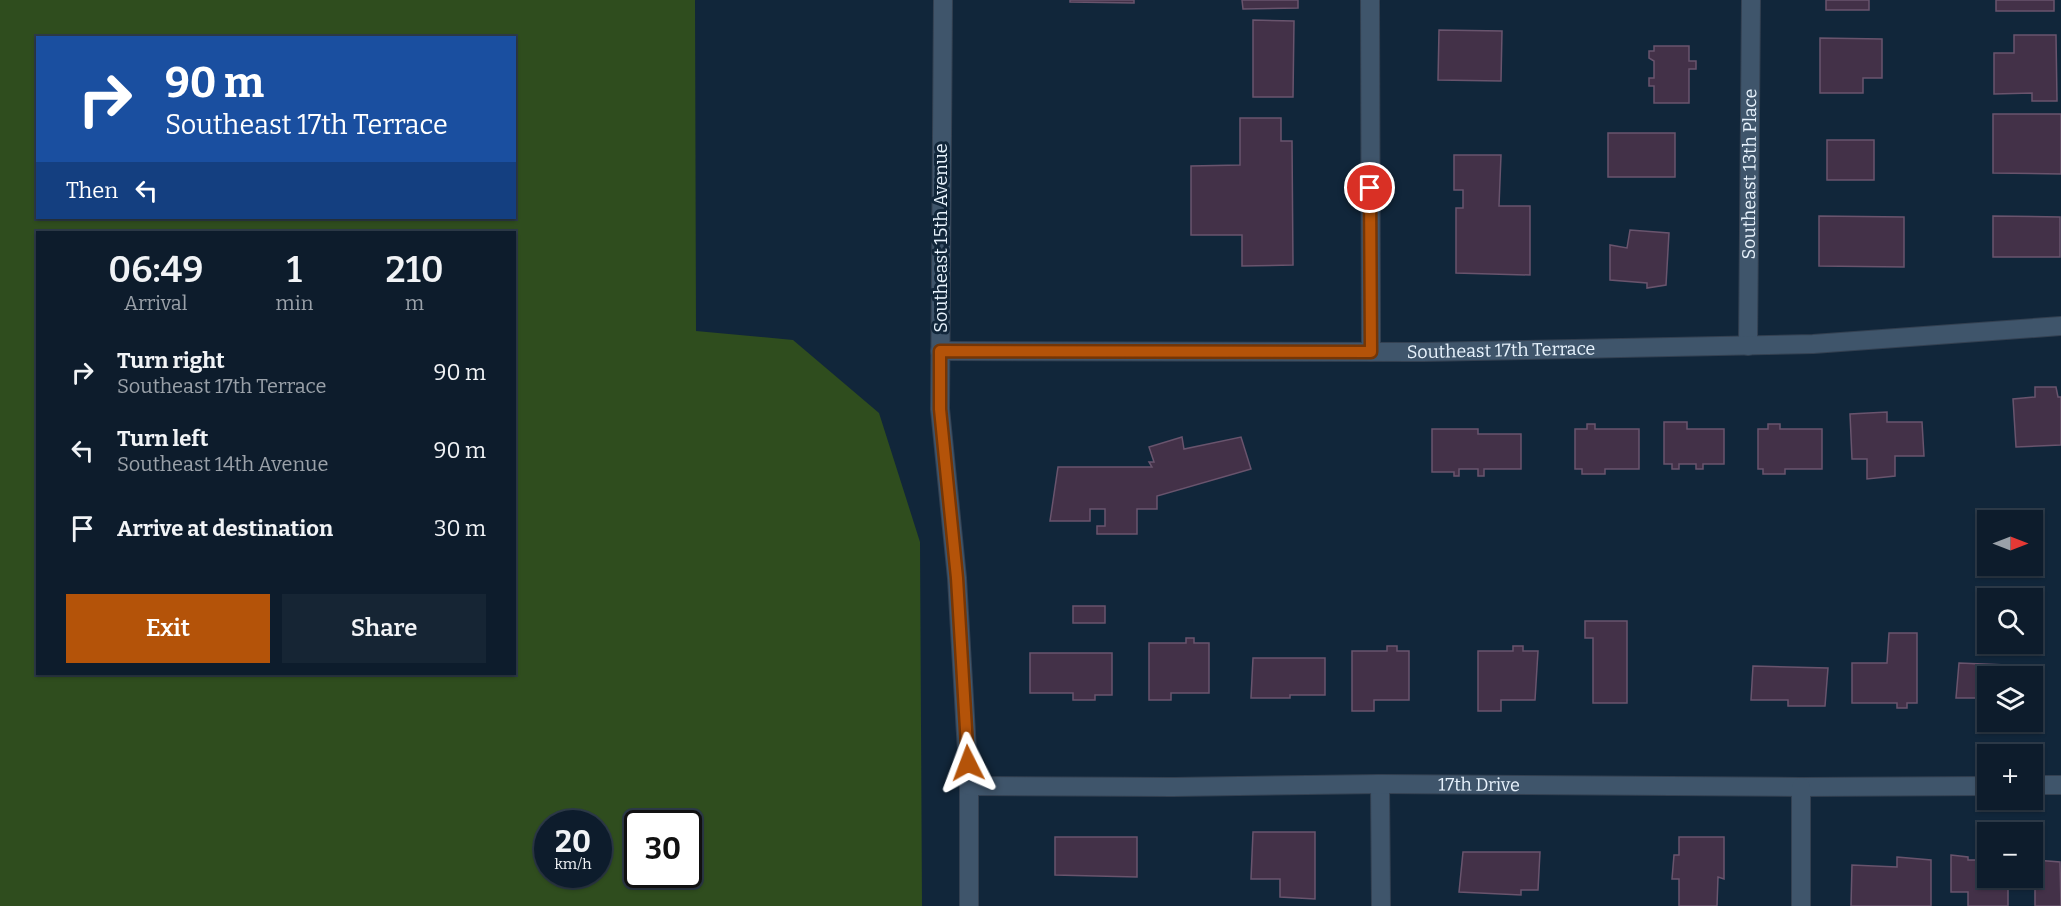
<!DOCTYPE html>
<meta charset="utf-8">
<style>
:root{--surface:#0d1c2c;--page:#162534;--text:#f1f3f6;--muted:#9aa1a9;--line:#2d3a48;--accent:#b45309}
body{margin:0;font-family:Bitter,serif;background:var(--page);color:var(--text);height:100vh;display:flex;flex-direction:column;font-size:22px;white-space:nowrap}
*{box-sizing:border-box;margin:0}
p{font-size:20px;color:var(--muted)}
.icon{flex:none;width:33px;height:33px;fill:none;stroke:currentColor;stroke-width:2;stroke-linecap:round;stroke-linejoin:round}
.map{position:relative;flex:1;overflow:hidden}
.side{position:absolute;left:36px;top:231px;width:480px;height:444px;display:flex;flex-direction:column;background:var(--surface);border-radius:0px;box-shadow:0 2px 4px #0004,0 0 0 2px var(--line)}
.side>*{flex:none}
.banner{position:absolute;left:36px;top:36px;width:480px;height:183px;border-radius:0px;box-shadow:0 2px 4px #0004,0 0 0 2px var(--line);background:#1a4fa0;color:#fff;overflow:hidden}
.needle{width:39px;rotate:90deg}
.controls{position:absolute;left:1977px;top:510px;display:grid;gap:12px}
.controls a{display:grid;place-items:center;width:66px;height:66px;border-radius:0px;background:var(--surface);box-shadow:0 2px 4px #0004,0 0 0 2px var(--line);font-size:30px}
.speed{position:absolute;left:534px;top:810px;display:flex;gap:12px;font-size:30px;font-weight:700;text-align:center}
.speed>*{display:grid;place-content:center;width:78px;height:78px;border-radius:50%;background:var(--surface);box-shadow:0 2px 4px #0004,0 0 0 2px var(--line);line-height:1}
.speed small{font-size:15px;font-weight:400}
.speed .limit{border:3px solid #111;border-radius:9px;background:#fff;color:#111}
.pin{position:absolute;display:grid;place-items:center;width:51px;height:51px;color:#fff;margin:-26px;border:3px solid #fff;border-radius:50%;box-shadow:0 2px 6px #0007}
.me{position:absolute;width:66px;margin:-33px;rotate:357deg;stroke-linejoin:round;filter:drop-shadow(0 0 4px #0008)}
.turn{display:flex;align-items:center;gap:21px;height:126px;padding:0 30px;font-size:27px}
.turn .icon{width:78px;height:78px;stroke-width:2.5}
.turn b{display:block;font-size:42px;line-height:51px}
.then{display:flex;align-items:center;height:57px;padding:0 30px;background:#0003;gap:12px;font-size:22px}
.eta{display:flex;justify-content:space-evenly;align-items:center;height:102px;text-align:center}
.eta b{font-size:36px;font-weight:600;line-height:42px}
.action{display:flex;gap:12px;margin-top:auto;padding:12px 30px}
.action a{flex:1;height:69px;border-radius:0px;background:var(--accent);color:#fff;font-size:24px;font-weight:600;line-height:69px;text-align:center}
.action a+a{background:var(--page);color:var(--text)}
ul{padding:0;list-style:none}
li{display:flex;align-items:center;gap:18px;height:78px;padding:0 30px}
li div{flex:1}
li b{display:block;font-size:22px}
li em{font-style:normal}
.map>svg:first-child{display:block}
.green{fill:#2f4d1e;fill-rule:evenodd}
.building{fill:#433148;stroke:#69546d;stroke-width:1.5}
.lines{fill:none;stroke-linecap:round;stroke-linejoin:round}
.minor-casing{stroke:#334051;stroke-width:20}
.minor{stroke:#3f556b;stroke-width:18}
.route-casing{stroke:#753606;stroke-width:15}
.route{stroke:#b45309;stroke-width:10}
.labels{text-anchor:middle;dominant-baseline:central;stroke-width:6;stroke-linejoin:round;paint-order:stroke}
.street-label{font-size:18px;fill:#e8f3fd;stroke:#11263a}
</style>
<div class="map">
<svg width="2061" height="906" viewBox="0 0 2061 906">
<rect width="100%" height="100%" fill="#11263a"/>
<path class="green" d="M0 0H695L696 331 793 340 879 413 920 542 922 906H0ZM38 38H514V218H38ZM38 232H514V674H38ZM548 824H598V874H548ZM638 824H688V874H638Z"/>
<path class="building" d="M1070 0H1134V3L1070 2Z
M1242 0H1298V8L1243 9Z
M1826 0H1869V10H1826Z
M1996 0H2054V11H1996Z
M1253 20 1294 21 1293 97H1253Z
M1439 30 1502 31 1501 81 1438 80Z
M2014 35H2056L2057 101H2032V93L1994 94V53H2014Z
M1820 38 1882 39V78H1863V93H1820Z
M1654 46H1689V61H1696V69H1689V103H1654V86H1649V78H1654V61L1649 58V51H1654Z
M1993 114H2061V174L1993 173Z
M1240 118H1281V141H1292L1293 265 1242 266V235H1191V166L1240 165Z
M1608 133H1675V177H1608Z
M1827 140H1874V180H1827Z
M1454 155H1501L1499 206H1530V275L1456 273V208H1463V190H1454Z
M1819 216 1904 217V267L1819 266Z
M1993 216 2060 217V257H1993Z
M1630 230 1669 233 1666 285 1647 288V283L1610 280V245L1627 248Z
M2035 387H2056L2058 397H2061V445L2016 447 2013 399 2035 397Z
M1887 412V422H1922L1924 456H1895V476L1867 479V459H1852L1850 414Z
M1664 422H1687V429H1724V464H1703V469H1696V464H1679V469H1672V464H1664Z
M1587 424H1595V429H1639V469H1605V474H1582V469H1575V429H1587Z
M1768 424H1780V429H1822V469H1785V474H1763V469H1758V429H1768Z
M1432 429H1478V434H1521V469H1484V476H1478V469H1459V476H1454V472H1432Z
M1182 437 1184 449 1241 437 1251 469 1157 496V509H1137V534H1097V526H1105V509H1090V521H1050L1058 467H1152L1149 462H1154L1149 447Z
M1073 606H1105V623H1073Z
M1585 621H1627V703H1593V638H1585Z
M1889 633H1917V703H1907V708H1897V703H1852V663H1887Z
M1186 638H1194V643H1209V693H1171V700H1149V643H1186Z
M1387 646H1397V651H1409V700H1374V711H1352V651H1387Z
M1513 646H1523V651H1538L1535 700H1501V711H1478V651H1513Z
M1030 653H1112V695H1095V700H1073V693H1030Z
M1253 658H1325V695H1290V698H1251Z
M1959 663 2031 666V676H1988V698H1956Z
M1753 666 1828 668 1825 706H1788V700H1751Z
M1253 832H1315V899L1280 897V879H1251Z
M1055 837H1137V877L1055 875Z
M1679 837H1724V879L1718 877 1717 906H1679V879H1672L1674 855H1679Z
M1463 852H1540L1538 890H1521V895L1459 892Z
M1951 855 1968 857V860H1988V878H2013V882H2008V906H1968V892H1951Z
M1897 857 1931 860V906H1851L1852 865 1897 867Z
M2035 860 2060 862 2061 906H2035Z"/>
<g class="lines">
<defs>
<g id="minor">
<path d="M943 0 940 409 957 578 969 786V906"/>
<path d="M1370 0 1371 352"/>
<path id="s1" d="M1748 346 1751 0"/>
<path id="s2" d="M940 351 1423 352 1813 344 2061 326"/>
<path d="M1380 784 1381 906"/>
<path d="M2032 785H2061"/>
<path id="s3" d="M969 786 1173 787 1380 784 1801 787 1988 786"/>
<path d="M1801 906V787"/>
</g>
</defs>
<use href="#minor" class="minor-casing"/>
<use href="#minor" class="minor"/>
</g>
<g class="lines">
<defs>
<path id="route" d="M968 763 957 578 940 409V351L1371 352 1370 188"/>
</defs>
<use href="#route" class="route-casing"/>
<use href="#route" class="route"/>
</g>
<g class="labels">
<g class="street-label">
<text stroke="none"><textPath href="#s1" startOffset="172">Southeast 13th Place</textPath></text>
<text transform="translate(941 238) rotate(-90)">Southeast 15th Avenue</text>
<text stroke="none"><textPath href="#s2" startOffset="561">Southeast 17th Terrace</textPath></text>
<text stroke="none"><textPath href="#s3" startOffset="510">17th Drive</textPath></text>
</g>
</g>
</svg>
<div class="controls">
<a><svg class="needle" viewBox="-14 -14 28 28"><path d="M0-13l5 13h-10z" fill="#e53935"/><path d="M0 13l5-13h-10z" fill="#9aa1a9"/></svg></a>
<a><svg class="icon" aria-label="search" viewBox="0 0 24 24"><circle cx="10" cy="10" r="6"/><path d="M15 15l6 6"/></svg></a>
<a><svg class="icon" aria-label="layers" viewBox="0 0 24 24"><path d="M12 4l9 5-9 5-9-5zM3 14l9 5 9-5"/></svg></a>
<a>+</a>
<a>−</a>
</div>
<div class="speed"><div>20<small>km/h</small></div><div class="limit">30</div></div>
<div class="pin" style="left:1370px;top:188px;background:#d93025"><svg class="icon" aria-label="arrive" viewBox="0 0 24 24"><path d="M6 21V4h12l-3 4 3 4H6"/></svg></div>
<svg class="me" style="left:968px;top:763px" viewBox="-20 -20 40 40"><path d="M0-17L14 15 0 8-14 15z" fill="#b45309" stroke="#fff" stroke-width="4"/></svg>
<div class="banner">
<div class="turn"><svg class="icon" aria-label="right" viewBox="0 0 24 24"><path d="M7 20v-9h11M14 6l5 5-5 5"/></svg><div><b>90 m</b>Southeast 17th Terrace</div></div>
<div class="then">Then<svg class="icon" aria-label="left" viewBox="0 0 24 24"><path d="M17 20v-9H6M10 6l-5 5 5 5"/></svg></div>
</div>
<section class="side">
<div class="eta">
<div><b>06:49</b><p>Arrival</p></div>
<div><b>1</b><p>min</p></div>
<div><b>210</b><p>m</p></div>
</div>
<ul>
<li><svg class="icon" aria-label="right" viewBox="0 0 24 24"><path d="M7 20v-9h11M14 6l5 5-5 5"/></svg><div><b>Turn right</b><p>Southeast 17th Terrace</p></div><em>90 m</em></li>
<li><svg class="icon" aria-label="left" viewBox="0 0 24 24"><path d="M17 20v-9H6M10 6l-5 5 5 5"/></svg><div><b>Turn left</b><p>Southeast 14th Avenue</p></div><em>90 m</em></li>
<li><svg class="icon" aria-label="arrive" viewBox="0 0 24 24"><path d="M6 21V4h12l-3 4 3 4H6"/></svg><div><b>Arrive at destination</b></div><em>30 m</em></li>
</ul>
<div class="action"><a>Exit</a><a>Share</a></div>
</section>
</div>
